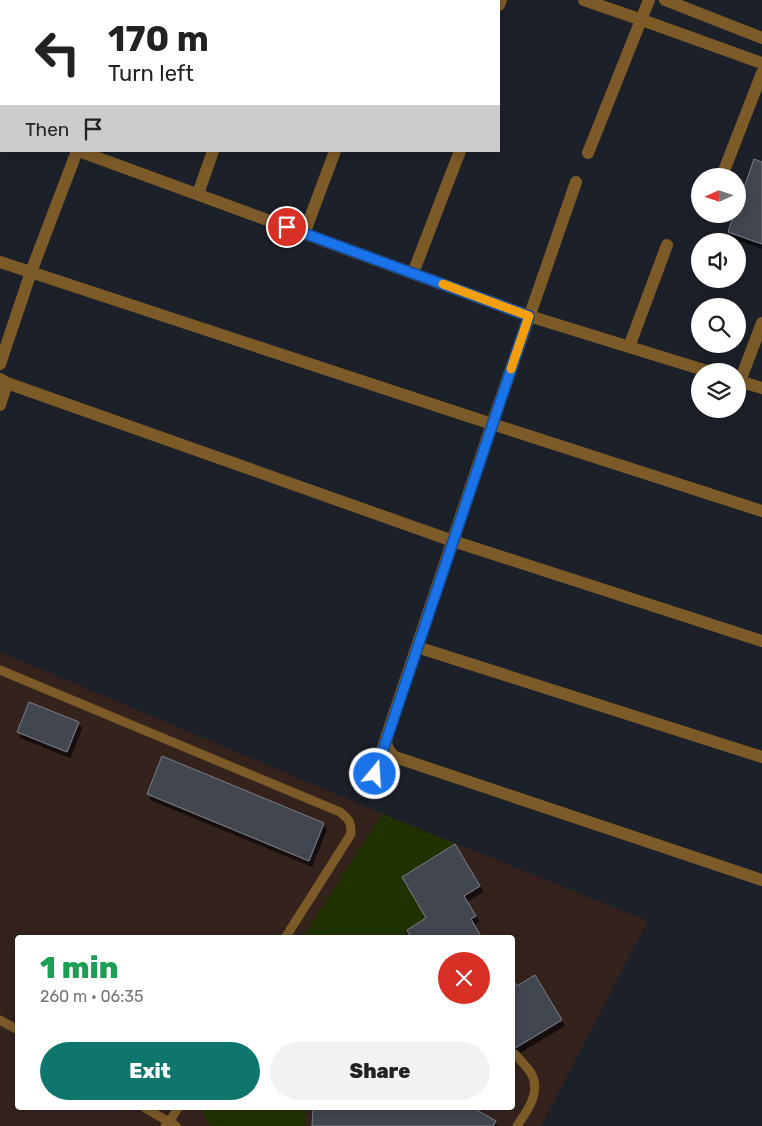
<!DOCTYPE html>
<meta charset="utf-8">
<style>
:root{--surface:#fff;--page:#f2f2f2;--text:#222;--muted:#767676;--accent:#0f766e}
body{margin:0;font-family:Rubik,sans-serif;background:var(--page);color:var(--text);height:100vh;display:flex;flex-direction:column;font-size:19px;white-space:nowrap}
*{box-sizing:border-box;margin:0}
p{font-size:16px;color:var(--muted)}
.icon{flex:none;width:28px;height:28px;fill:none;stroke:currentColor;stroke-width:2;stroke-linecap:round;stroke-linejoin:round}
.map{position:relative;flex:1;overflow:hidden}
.side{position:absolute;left:15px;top:935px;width:500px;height:175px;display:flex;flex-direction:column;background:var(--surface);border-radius:5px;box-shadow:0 2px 12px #0003}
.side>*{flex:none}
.banner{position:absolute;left:0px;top:0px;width:500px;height:152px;box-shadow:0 2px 12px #0003;background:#fff;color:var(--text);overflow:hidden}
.needle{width:32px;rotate:267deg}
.buttons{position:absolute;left:691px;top:168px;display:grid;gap:10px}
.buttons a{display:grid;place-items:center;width:55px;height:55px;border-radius:50%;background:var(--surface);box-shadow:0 2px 12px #0003;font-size:25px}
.pin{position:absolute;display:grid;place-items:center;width:42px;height:42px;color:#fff;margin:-21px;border:2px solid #fff;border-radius:50%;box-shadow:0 1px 5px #0007}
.me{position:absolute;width:55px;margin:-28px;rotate:18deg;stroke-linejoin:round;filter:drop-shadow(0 0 4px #0008)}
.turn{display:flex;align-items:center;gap:18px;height:105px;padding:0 25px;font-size:22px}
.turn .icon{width:65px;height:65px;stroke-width:2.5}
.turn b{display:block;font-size:35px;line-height:42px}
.then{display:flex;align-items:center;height:48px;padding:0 25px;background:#0003;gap:10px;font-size:19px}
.round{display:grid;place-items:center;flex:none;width:52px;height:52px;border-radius:26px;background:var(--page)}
.head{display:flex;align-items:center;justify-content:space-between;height:85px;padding:0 25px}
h1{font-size:30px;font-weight:800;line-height:38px;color:#1e9e55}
.cta{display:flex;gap:10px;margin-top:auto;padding:10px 25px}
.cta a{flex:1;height:58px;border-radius:30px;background:var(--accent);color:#fff;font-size:20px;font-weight:800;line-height:58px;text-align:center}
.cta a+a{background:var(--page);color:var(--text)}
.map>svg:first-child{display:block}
.industrial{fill:#34221d;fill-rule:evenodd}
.green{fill:#203200}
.building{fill:#424750;stroke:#7a7f89;filter:url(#shadow)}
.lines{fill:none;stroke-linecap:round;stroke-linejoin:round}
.service{stroke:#7d5b29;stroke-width:9}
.minor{stroke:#7d5b29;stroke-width:12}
.route-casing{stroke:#114b97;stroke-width:12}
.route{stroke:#1a73e8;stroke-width:9}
.slow{stroke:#f59e0b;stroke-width:9}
</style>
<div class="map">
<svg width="762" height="1126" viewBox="0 0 762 1126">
<defs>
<filter id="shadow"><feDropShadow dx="3" dy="5.5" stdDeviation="0" flood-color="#0009"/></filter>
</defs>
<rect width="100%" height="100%" fill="#1c2028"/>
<path class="industrial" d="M0 652 383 814 648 921 541 1126H0ZM18 938H512V1108H18Z"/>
<path class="green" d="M383 814 455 844 402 877 426 918 407 930 402 937 302 938Z
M201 1108H306V1126H212L209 1124Z"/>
<path class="building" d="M754 159 762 162V244L728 232 734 214H738V205Z
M29 702 79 722 67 752 17 732Z
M162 756 324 823 309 861 147 794Z
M455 844 480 886 464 896 476 916 471 919 482 938H411L407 930 426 918 402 877Z
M535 975 562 1020 512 1050V978L517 986Z
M313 1108H479L477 1110 496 1121 493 1126H312Z"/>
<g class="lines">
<path class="service" d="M0 670 340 812C350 820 351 822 351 834L285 938
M0 1020 18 1030
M515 1054C520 1060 527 1067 531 1073 542 1092 527 1111 517 1126
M145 1108 176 1126
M165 1126 169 1122 178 1108"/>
<path class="minor" d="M584 0 642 20 762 63
M665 0 762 38
M121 1V0
M499 5 501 0
M79 151 529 316 707 371
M588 153 649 0
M722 176 762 73
M576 182 492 424 386 738C386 747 388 751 395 757L762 880
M198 194 213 151
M304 234 335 151
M0 262 492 424 762 511
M413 273 460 151
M629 347 667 245
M0 364 31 272 77 151
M0 379 7 383 453 541 762 641
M738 381 762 388
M740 381 762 323
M0 405 7 383
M417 647 762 757
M369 792 385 741"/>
</g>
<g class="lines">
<defs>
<path id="route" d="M287 227 529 316 375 774"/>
</defs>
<use href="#route" class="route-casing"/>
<use href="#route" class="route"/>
<path class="slow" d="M443 284 529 316 511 369"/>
</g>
</svg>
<div class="buttons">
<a><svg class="needle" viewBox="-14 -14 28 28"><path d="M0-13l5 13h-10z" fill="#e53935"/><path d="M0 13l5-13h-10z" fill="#767676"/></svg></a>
<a><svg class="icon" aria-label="sound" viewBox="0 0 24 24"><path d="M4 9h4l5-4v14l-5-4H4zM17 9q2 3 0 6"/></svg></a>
<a><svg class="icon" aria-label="search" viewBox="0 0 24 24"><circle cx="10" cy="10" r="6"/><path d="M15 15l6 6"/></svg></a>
<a><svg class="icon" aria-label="layers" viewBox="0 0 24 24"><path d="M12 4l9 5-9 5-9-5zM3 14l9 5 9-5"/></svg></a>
</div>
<div class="pin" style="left:287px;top:227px;background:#d93025"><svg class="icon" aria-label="arrive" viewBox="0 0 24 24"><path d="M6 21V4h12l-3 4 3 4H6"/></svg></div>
<svg class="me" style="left:375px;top:774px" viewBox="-20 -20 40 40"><circle r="17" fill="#1a73e8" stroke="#fff" stroke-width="3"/><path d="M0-11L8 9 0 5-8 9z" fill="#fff"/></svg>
<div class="banner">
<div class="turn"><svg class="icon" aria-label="left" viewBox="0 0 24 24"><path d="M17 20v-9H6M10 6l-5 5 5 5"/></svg><div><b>170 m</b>Turn left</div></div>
<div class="then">Then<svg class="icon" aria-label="arrive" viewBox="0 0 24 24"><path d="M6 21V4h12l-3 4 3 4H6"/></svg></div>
</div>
<section class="side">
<div class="head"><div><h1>1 min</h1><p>260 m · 06:35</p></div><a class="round" style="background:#d93025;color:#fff"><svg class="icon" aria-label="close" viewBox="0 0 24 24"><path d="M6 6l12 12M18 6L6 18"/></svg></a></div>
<div class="cta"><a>Exit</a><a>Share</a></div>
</section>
</div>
